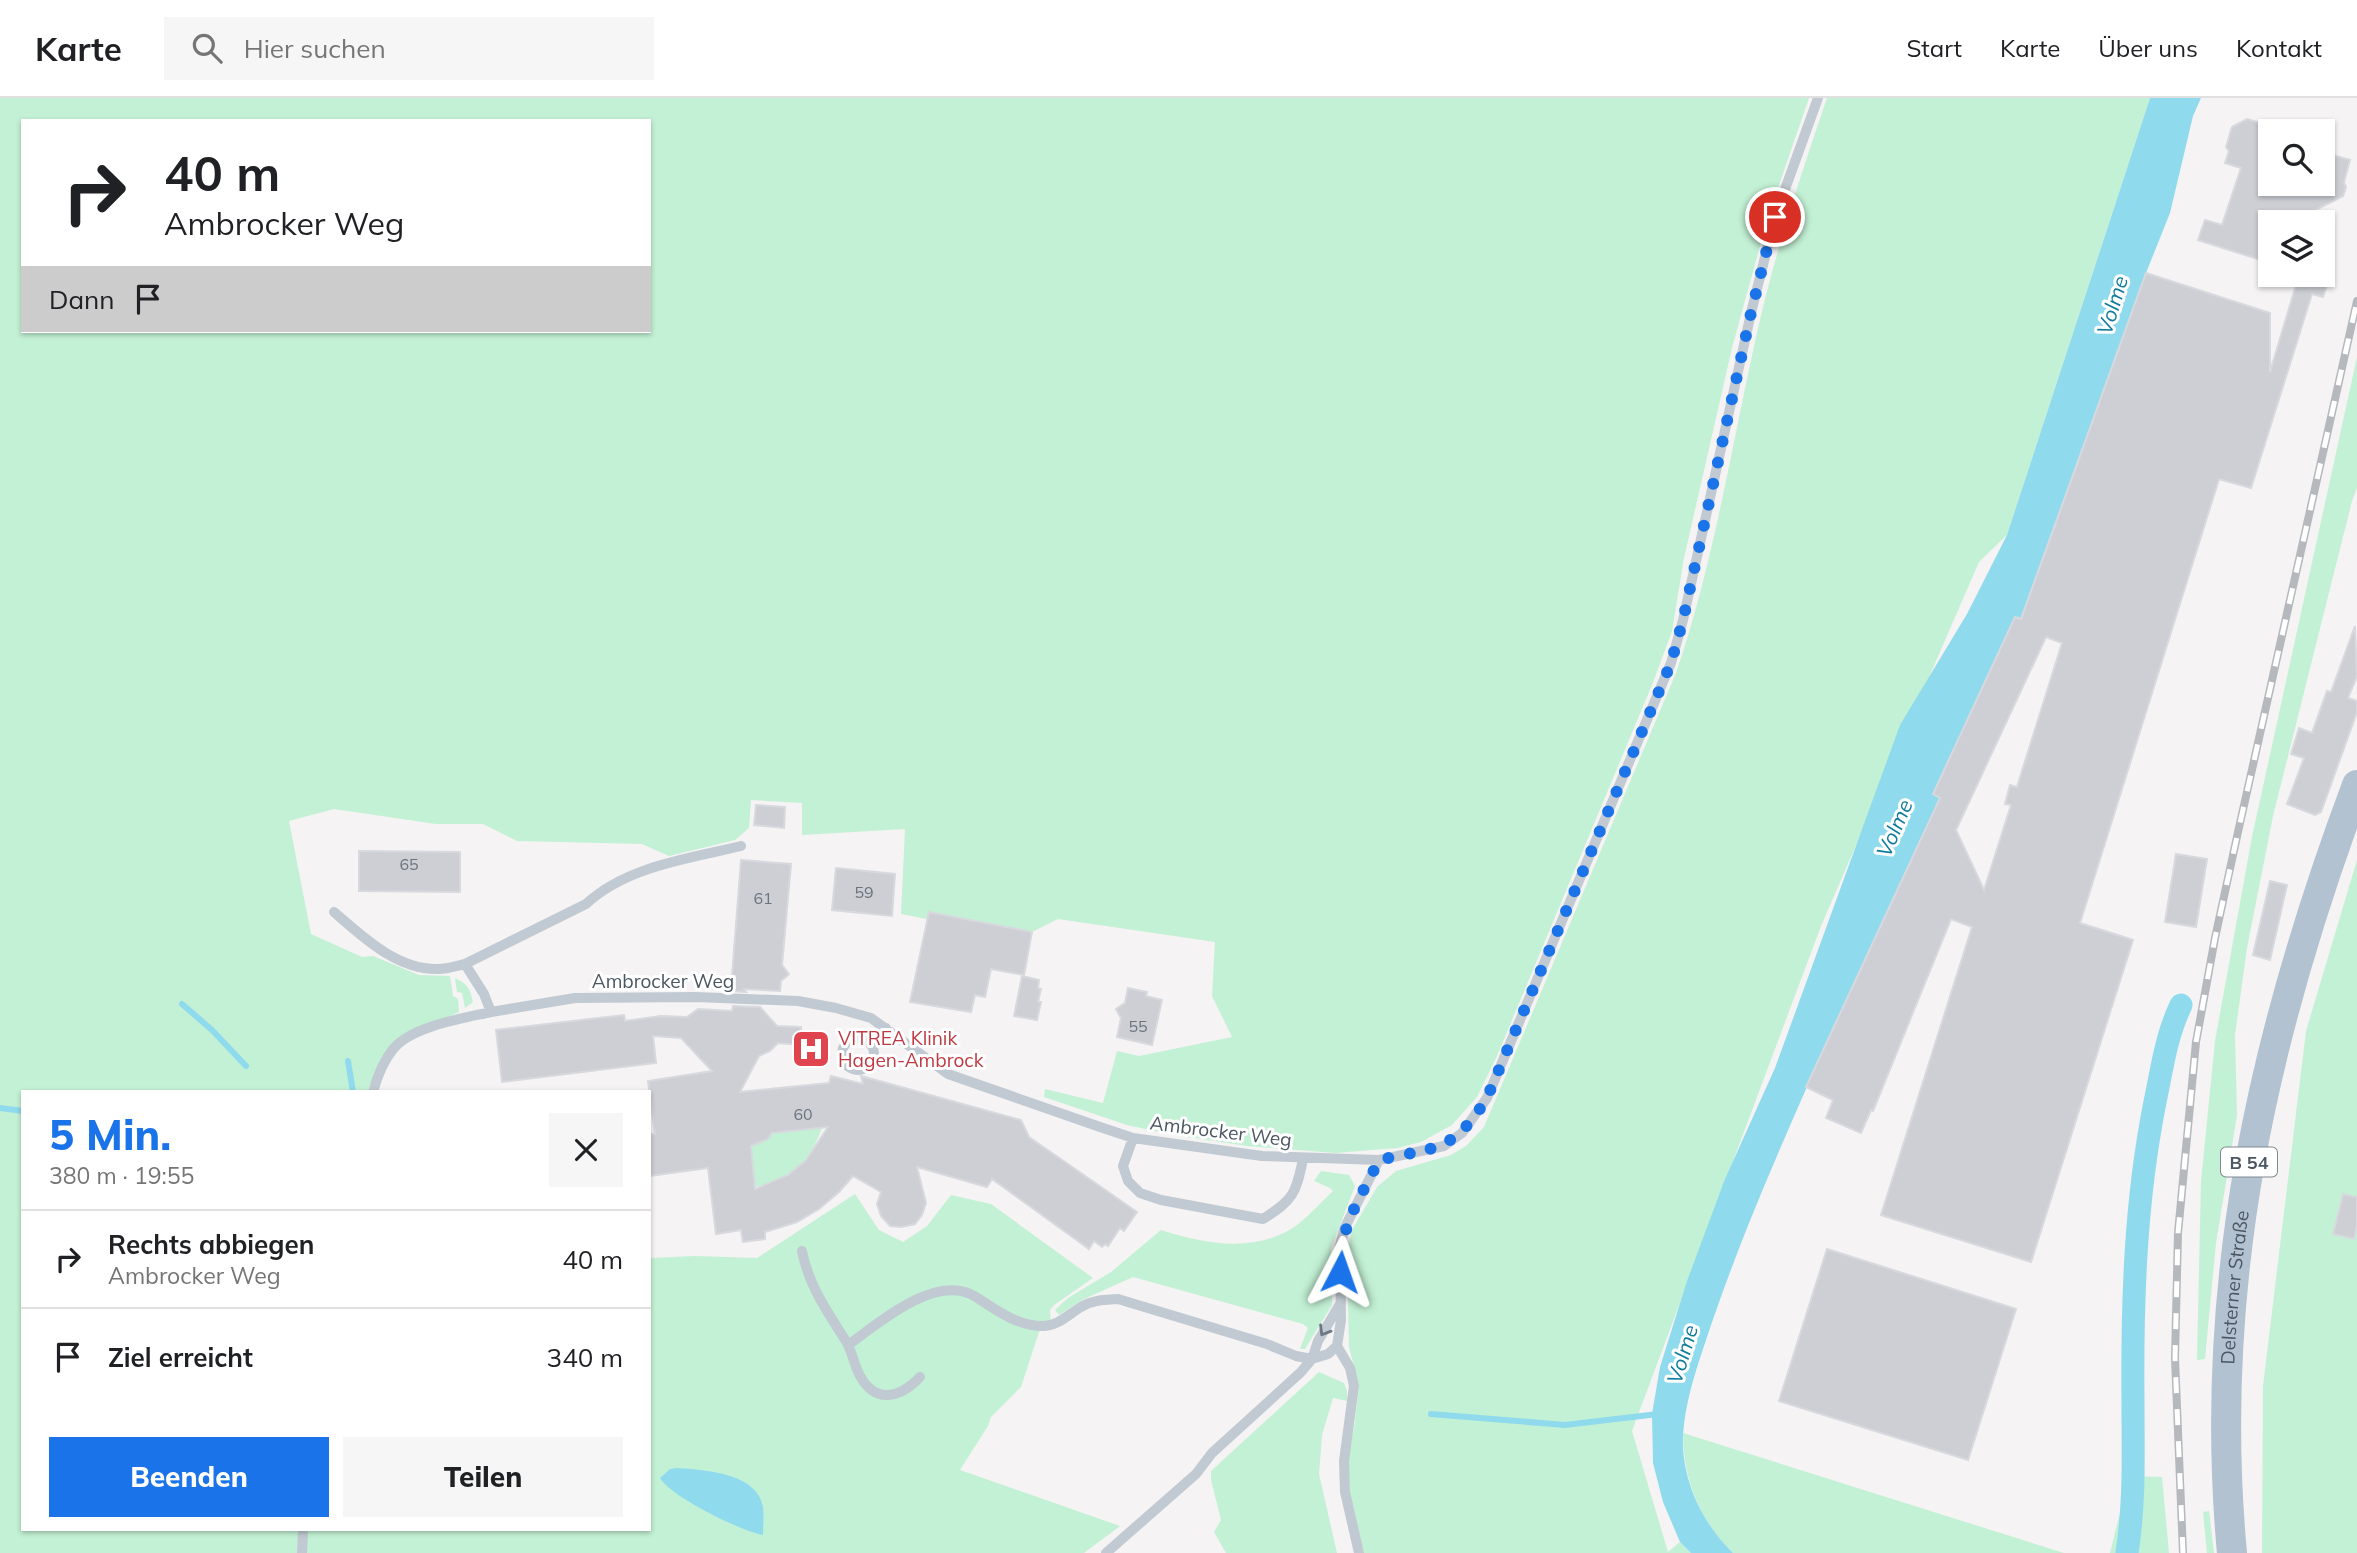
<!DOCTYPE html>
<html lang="de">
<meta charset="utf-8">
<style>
:root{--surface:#fff;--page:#f6f6f6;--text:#202124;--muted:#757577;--line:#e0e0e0;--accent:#1a73e8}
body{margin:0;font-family:Mulish,sans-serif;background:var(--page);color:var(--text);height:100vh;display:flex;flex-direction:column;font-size:26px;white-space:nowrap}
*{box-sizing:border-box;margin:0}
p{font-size:23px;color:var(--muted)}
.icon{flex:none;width:38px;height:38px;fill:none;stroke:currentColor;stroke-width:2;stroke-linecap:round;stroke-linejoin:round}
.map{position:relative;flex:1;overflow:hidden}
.side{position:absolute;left:21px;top:992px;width:630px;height:441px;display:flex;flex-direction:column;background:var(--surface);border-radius:0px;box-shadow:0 2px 5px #0004}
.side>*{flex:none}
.hud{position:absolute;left:21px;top:21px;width:630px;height:214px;border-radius:0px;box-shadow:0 2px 5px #0004;background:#fff;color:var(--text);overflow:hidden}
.fabs{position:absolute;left:2258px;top:21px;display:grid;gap:14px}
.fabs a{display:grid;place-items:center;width:77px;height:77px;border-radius:0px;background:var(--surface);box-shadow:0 2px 5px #0004;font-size:35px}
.pin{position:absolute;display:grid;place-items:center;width:60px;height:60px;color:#fff;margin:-30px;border:4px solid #fff;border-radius:50%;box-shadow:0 2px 7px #0007}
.me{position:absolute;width:77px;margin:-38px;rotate:4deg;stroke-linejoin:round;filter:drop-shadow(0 0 5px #0008)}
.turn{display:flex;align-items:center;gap:24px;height:147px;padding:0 28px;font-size:32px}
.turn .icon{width:91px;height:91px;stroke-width:2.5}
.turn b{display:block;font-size:49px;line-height:60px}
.then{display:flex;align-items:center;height:66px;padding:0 28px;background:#0003;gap:14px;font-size:26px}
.round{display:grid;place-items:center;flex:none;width:74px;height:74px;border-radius:0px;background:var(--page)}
.headline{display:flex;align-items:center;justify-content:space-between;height:119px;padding:0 28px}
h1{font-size:42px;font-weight:800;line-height:52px;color:var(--accent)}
.button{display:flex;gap:14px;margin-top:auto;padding:14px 28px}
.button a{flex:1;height:80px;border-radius:0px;background:var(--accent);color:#fff;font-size:28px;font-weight:800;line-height:80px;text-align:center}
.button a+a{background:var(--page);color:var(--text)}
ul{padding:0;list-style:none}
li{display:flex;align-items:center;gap:21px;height:98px;padding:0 28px;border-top:2px solid var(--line)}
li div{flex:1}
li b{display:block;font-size:26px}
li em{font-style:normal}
header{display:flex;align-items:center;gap:42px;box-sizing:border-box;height:98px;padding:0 35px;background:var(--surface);border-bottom:2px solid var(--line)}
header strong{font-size:33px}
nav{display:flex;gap:38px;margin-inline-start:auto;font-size:24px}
.search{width:490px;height:63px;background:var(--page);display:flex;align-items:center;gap:18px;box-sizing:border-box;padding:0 24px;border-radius:0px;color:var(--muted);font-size:26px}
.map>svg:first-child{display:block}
.green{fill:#c3f1d5;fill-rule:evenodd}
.water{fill:#90daee}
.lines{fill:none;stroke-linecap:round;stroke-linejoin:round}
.stream{stroke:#90daee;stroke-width:6}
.canal{stroke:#90daee;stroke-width:23}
.building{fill:#cdcfd5;stroke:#d7d9de;stroke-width:2;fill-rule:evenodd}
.service{stroke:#c1cad2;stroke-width:10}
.primary{stroke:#b3c2d1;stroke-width:30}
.rail-casing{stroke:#b5b8bd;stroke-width:8}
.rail{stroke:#fff;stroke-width:5;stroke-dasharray:16;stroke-linecap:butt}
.oneway{stroke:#6e7983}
.route{stroke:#1a73e8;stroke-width:12;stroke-dasharray:0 21.6}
.labels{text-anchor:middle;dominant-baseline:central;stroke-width:6;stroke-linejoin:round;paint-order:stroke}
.number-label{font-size:16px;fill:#6b747e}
.shield{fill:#fff;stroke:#808990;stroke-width:2}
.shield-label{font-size:18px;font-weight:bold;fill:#4a5661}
.street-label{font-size:19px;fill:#4a5661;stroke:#fff}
.health-label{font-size:19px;fill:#be3a42;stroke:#fff;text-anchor:start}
.water-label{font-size:21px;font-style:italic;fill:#0c7c9b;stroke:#fff}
</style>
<header>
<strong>Karte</strong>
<div class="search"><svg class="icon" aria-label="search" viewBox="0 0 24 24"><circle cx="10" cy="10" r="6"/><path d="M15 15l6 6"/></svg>Hier suchen</div>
<nav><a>Start</a><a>Karte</a><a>Über uns</a><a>Kontakt</a></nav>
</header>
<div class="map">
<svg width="2357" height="1455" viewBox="0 0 2357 1455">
<rect width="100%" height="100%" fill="#f5f3f3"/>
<path class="green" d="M0 0H1809L1768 119 1732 250 1684 460 1672 533 1654 582 1497 958 1477 999 1452 1027 1421 1044 1398 1050 1335 1055 1247 1048 1168 1036 1127 1027 1044 999 1045 991 1103 1005 1117 953 1139 958 1232 939 1212 898 1215 844 1058 821 1032 834 930 814 927 821 901 816 905 731 802 737V705L751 702 749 730 735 742 669 758 642 746 517 743 483 726H436L334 711 289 723 311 836 362 859 373 858 419 877 450 878 453 898 458 901 459 914 393 944 380 962 367 994H23V1432H649V1160L695 1158 757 1160 855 1096 879 1132 903 1144 927 1128 951 1097 991 1106 1093 1180 1054 1207 1050 1212 1051 1227 1041 1228 1021 1289 991 1319 988 1328 960 1372 1120 1428 1084 1455H0ZM23 23H649V233H23Z
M1827 0H2150L2007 437 1979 464 1821 828 1632 1333 1668 1454 1680 1444 1691 1455H1364L1350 1396 1348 1356 1354 1330 1359 1289 1349 1249 1347 1158 1352 1132 1377 1089 1396 1073 1451 1057 1466 1048 1484 1029 1676 575C1713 467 1731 352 1756 239 1774 158 1800 79 1827 0Z
M2357 259V390L2352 403 2273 718 2247 850 2235 937 2237 1017 2216 1145 2205 1261 2197 1262 2201 1083 2215 943 2252 739Z
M2357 762V1455H2262L2263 1288 2306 933Z
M455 880C468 886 470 891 473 904L465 910 462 895 457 894Z
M822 1030C809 1065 792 1080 755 1089L751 1046 768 1041 772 1035Z
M1321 1073 1349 1077 1355 1088 1331 1150 1332 1207 1305 1251H1300L1308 1230 1303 1226 1133 1179 1084 1201 1059 1217 1055 1212 1068 1200 1111 1174 1161 1132C1204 1146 1257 1156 1297 1127 1310 1117 1321 1104 1333 1093L1330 1090 1314 1083Z
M1319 1274 1344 1285 1347 1293V1303L1333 1300 1322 1337 1319 1376 1337 1455H1226L1214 1434 1221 1422 1211 1382V1373Z
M1683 1335 2064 1455H1733C1700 1423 1683 1382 1683 1335Z
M2129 1378 2162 1379 2169 1455H2110Z
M2209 1413 2214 1455H2207L2203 1414Z"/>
<path class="water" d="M2150 0H2201L2193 18 2170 115 2146 175 2021 521 2014 520 1934 695 1940 700C1874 842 1806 984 1747 1130 1732 1168 1718 1206 1705 1245 1695 1275 1685 1305 1683 1337 1681 1381 1702 1425 1733 1455H1691L1680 1444 1663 1404 1653 1365 1652 1316 1660 1269 1687 1183 1725 1081 1775 970 1900 627 1967 516 2007 437Z
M677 1370C703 1372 757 1374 763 1409 764 1418 763 1428 763 1437 741 1433 671 1399 660 1380L670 1371Z"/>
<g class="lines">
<path class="stream" d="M182 906 212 932 246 968
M348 963 353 994
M0 1010 23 1013
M1431 1316 1565 1327 1658 1316"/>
<path class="canal" d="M2127 1455C2135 1402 2133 1359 2133 1306 2132 1205 2135 1104 2155 1004 2162 971 2166 938 2181 907"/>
</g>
<path class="building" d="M2247 21 2270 28V86H2322V54L2350 62 2344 84 2346 89 2343 98 2292 124H2270V165L2198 142 2205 122 2222 127 2241 70 2225 65 2229 53 2226 49 2232 29Z
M2146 175 2270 215V274L2299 177H2323L2322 180 2329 181 2323 199 2312 196 2251 390 2219 381 2080 825 2133 842 2031 1164 1881 1117 1972 829 1951 821 1873 1013 1871 1012 1861 1035 1826 1020 1833 1002 1806 989 1940 700 1933 696 2015 519 2021 521ZM2046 539 2062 545 2017 689 2010 687 2005 706 2011 707 1984 792 1956 732Z
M2355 528 2357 578 2348 600 2357 603V614L2321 714 2315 717 2287 706 2304 660 2291 656 2299 630 2312 635 2327 593 2331 594Z
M756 707 785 709 784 730 754 727Z
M359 753 460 754V794L359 793Z
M2176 756 2207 761 2196 829 2165 824Z
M741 762 791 766 782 867 789 876 781 883 780 893 744 891 746 894 734 893 735 878H732Z
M836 770 895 776 892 818 832 812Z
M2270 783 2287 787 2270 862 2253 857Z
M929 814 1032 834 1024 877 991 871 985 899 975 897 971 914 910 904Z
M1022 878 1039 882 1038 890 1041 891 1038 904H1041L1037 922 1014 918Z
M1128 890 1147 894 1146 898 1162 902 1152 947 1117 939 1121 920 1116 911 1125 905Z
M733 908 760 909 777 928 801 929V947L778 945 770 953 759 958 740 994 829 985 831 978 863 986 861 978 1021 1022 1029 1039 1137 1114 1124 1133 1120 1130 1108 1148 1105 1146 1102 1149 1094 1143 1089 1151 992 1081 987 1089 917 1069 926 1105 922 1117 915 1126 901 1129 890 1128 881 1118 877 1106 881 1094 853 1078 839 1094 819 1111 797 1124 765 1134V1141L743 1144 741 1132 716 1136 708 1070 649 1078V1036H655L648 983 712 973 681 940 653 938 656 965 502 984 496 932 624 917 625 923 661 918 687 919 698 911 732 913ZM828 1029 806 1062 788 1077 755 1091 751 1048 768 1041 772 1035Z
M2343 1096 2357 1099V1128L2354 1141 2333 1136Z
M1827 1151 2016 1211 1968 1362 1779 1303Z"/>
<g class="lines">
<path class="service" d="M741 748C688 761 627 768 586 806L465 866 484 896 491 914 575 900 695 899 798 903 836 910 871 920 948 976 1100 1029 1133 1040 1262 1058 1379 1062 1444 1048 1462 1035 1487 1000 1671 565 1683 522 1751 215 1775 119 1818 0
M334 814C363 839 397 872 438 871 447 871 456 868 465 866
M842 956a16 16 0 1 1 32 0a16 16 0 1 1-32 0Z
M870 946 886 930
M373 994C377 979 384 962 394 950 413 928 464 920 491 914
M1133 1040 1123 1068 1128 1083 1140 1095 1161 1102 1263 1121C1293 1102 1296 1096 1303 1061
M802 1153C809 1189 828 1214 847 1245 852 1254 854 1266 859 1276 875 1307 900 1300 920 1279
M848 1247C879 1225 936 1174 976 1199 996 1212 1017 1228 1043 1228 1058 1228 1069 1216 1081 1209 1092 1202 1105 1202 1118 1201L1267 1246 1296 1258 1312 1261 1328 1256 1337 1248
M302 1455 303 1432
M1106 1455 1196 1376 1212 1355 1301 1274 1312 1261 1318 1243 1340 1206
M1359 1455 1345 1394 1344 1363 1354 1288 1350 1270 1337 1248 1341 1222 1340 1149 1344 1131 1379 1062"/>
<path class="primary" id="s1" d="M2232 1455C2207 1186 2263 938 2357 687"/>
<defs>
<path id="rail" d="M2183 1455 2175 1260 2178 1135 2196 944 2215 840 2238 734 2357 203"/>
</defs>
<use href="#rail" class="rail-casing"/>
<use href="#rail" class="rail"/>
</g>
<defs><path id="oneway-chevron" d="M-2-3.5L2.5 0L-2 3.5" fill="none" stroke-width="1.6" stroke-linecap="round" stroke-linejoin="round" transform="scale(1.75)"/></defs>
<use class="oneway" href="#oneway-chevron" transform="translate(1324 1233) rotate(121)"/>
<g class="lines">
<path class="route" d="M1340 1174C1340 1127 1359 1103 1379 1062 1437 1049 1453 1054 1487 1000L1671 565 1683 522 1751 215 1775 119"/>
</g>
<defs>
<symbol id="hospital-square" viewBox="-11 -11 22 22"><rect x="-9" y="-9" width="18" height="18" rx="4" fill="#e0444e" stroke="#fff"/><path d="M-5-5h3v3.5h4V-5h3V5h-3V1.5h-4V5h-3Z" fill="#fff"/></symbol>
</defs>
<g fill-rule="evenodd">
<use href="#hospital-square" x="789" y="929" width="44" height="44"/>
</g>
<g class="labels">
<g class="number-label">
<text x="409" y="766">65</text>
<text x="864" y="794">59</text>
<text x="763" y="800">61</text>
<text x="1138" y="928">55</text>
<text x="803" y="1016">60</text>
</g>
<rect class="shield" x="2221" y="1049.5" width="56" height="29" rx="5"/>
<g class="shield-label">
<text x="2249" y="1064">B 54</text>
</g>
<g class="street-label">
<text x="663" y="883">Ambrocker Weg</text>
<text transform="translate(1221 1033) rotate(7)">Ambrocker Weg</text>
<text stroke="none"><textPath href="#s1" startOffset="266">Delsterner Straße</textPath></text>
</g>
<g class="health-label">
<text x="838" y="940">VITREA Klinik<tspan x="838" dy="22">Hagen-Ambrock</tspan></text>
</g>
<g class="water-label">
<text transform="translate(2112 207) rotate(-73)">Volme</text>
<text transform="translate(1894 730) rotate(-67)">Volme</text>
<text transform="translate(1682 1256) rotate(-73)">Volme</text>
</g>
</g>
</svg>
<div class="fabs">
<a><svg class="icon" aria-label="search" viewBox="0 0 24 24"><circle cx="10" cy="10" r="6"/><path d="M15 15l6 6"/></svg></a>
<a><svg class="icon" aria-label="layers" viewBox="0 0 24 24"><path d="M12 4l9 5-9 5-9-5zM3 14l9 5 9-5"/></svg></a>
</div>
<div class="pin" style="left:1775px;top:119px;background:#d93025"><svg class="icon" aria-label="arrive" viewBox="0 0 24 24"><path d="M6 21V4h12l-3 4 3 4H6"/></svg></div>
<svg class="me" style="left:1340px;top:1174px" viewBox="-20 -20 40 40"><path d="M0-17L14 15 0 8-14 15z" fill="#1a73e8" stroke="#fff" stroke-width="4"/></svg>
<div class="hud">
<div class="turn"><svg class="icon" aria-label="right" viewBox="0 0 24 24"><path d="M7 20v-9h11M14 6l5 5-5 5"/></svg><div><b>40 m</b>Ambrocker Weg</div></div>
<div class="then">Dann<svg class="icon" aria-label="arrive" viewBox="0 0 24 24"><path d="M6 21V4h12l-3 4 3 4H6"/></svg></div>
</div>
<section class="side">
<div class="headline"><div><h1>5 Min.</h1><p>380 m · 19:55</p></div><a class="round"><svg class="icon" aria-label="close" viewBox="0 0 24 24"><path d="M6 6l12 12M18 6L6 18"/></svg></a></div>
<ul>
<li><svg class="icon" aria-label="right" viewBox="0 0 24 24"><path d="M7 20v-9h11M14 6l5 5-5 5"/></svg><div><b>Rechts abbiegen</b><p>Ambrocker Weg</p></div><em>40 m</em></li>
<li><svg class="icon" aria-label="arrive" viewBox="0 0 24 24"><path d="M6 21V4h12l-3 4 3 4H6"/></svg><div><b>Ziel erreicht</b></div><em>340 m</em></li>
</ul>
<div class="button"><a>Beenden</a><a>Teilen</a></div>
</section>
</div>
